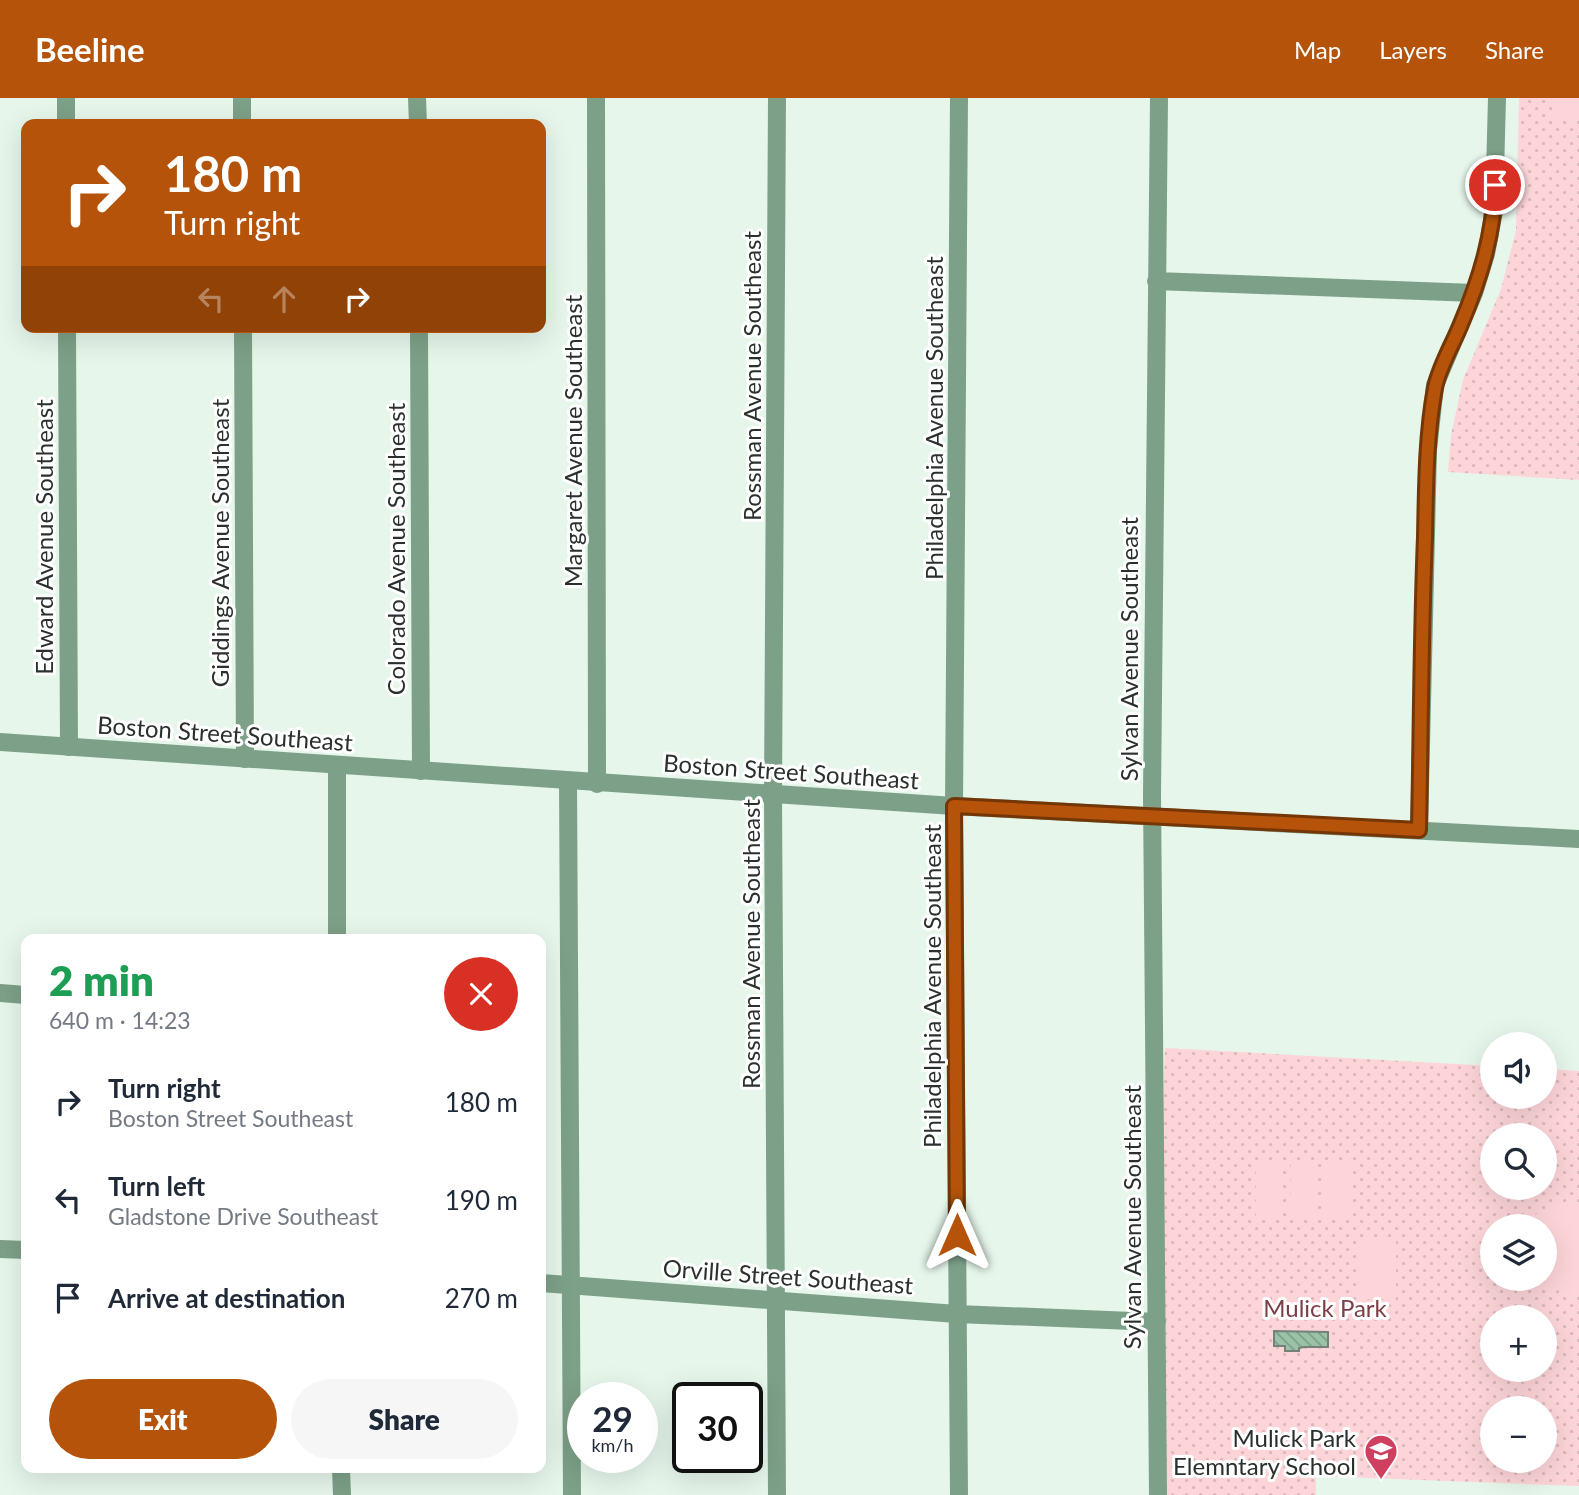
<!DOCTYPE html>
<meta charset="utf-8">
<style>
:root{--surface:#fff;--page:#f6f6f7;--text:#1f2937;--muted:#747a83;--accent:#b45309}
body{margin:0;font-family:Lato,sans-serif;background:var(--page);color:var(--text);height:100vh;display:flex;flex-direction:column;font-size:26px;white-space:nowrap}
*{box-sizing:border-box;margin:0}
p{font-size:23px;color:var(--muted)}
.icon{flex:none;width:38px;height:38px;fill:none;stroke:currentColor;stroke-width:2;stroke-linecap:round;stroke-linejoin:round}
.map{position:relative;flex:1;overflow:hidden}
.side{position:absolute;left:21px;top:836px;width:525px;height:539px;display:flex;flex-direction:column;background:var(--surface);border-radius:14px;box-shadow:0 7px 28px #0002}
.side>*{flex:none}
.top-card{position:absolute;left:21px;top:21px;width:525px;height:214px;border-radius:14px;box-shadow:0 7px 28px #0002;background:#b45309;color:#fff;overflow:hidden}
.tools{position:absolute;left:1480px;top:934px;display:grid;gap:14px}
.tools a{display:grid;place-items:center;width:77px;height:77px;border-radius:50%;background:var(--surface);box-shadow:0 7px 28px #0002;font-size:35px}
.speed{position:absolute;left:567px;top:1284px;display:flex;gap:14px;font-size:35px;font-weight:700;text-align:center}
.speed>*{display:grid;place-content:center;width:91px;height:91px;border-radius:50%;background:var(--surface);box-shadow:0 7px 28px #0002;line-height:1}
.speed small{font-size:18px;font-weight:400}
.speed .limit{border:4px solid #111;border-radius:10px;background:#fff;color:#111}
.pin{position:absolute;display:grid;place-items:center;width:60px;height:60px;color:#fff;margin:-30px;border:4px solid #fff;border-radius:50%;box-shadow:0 2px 7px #0007}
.me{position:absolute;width:77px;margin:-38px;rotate:0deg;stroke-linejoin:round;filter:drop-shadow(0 0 5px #0008)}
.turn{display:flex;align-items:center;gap:24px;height:147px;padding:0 28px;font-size:32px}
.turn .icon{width:91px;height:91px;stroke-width:2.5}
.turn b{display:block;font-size:49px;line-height:60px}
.lanes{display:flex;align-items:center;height:66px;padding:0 28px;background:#0003;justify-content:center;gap:35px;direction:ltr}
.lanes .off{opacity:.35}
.round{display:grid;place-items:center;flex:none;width:74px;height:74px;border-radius:37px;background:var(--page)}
.overview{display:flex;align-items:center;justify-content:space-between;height:119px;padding:0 28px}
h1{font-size:42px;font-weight:800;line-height:52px;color:#1e9e55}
.button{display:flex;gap:14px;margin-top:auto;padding:14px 28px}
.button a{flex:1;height:80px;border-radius:42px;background:var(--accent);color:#fff;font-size:28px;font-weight:800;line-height:80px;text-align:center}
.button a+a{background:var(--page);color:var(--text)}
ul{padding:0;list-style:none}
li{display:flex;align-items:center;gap:21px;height:98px;padding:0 28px}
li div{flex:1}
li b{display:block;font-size:26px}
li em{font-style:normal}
header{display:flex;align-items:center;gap:42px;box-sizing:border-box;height:98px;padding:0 35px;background:var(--accent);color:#fff}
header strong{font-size:33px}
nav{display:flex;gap:38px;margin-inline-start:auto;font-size:24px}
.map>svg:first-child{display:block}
.grass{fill:url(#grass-dots);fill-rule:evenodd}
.garden{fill:#fdd5d9}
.building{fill:url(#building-back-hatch);stroke:#748279;stroke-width:2}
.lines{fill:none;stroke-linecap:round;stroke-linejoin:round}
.minor{stroke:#7da088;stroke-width:18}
.tertiary{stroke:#7da088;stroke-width:18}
.route-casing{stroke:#753606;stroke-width:18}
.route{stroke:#b45309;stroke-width:12}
.labels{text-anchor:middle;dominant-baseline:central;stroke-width:6;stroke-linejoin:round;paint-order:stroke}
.street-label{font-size:24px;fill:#2a302c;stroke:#fefefe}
.park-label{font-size:24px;fill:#7b3d46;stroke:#fefefe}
.poi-label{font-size:24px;fill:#2a302c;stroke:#fefefe;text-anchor:end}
</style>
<header>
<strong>Beeline</strong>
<nav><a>Map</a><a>Layers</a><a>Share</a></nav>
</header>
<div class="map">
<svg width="1579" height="1397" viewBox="0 0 1579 1397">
<defs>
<pattern id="grass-dots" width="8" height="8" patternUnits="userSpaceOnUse" patternTransform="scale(1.75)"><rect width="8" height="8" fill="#fdd5d9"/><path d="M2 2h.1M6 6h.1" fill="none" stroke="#d9b7ba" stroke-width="1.8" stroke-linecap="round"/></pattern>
<pattern id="building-back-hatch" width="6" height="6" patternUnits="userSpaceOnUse" patternTransform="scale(1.75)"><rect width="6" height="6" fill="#9ac2a7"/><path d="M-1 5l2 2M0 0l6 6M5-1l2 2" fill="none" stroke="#7e9e88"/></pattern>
</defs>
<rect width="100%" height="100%" fill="#e6f6eb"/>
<path class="grass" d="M1519 0H1579V382L1448 374 1451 337 1463 282 1501 191 1516 132Z
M1165 950 1493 968V999H1545V971L1579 973V1388L1316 1378V1397H1162L1157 1247ZM1493 1038H1545V1090H1493ZM1493 1129H1545V1181H1493ZM1493 1220H1545V1272H1493ZM1493 1311H1545V1363H1493Z"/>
<path class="garden" d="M1553 0H1579V21L1552 20Z
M1291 1062 1317 1063V1120H1290Z
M1325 1062H1352V1120H1325Z
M1256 1063H1282V1120H1256Z
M1579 1104V1197L1502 1181H1545V1129H1520C1537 1112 1555 1105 1579 1104Z
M1359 1141H1396V1201H1360Z"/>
<path class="building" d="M1274 1233 1328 1234V1249H1304L1299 1250V1253H1285V1248H1274Z"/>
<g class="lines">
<path class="minor" d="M242 0V26
M417 0 418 26
M596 0 597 686
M66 26V0
M1156 183 1474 195
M67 229 69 649
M243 229 245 661
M419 229 421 673
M337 667V842
M568 683 572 1397
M1419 732 1428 352 1435 287 1474 195 1486 156 1494 113 1497 0
M0 895 26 897
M0 1151 26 1152
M541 1185 957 1216 1157 1224
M341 1370 342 1397
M777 1397 773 697 777 0
M959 1397 954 708 959 0
M1158 1397 1152 697 1159 0"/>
<path class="tertiary" d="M0 644 954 708 1579 741"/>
</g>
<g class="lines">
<defs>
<path id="route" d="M957 1137 954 708 1419 732C1421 634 1421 537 1425 439 1426 390 1426 339 1435 290 1439 269 1453 246 1461 226 1480 181 1494 136 1495 87"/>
</defs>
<use href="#route" class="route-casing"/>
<use href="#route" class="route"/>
</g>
<defs>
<symbol id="school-pin" viewBox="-11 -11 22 30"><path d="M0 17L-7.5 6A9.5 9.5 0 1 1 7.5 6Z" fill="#cf3f5f" stroke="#fefefe"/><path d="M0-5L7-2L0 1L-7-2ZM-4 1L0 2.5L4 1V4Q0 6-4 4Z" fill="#fff"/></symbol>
</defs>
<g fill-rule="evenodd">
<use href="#school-pin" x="1362" y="1334" width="38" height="52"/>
</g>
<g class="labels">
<g class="street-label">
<text transform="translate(751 278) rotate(-90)">Rossman Avenue Southeast</text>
<text transform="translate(933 320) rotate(-90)">Philadelphia Avenue Southeast</text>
<text transform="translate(572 343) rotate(-90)">Margaret Avenue Southeast</text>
<text transform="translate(43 439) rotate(-90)">Edward Avenue Southeast</text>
<text transform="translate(219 445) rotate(-90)">Giddings Avenue Southeast</text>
<text transform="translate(395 451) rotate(-90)">Colorado Avenue Southeast</text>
<text transform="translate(1128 551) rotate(-90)">Sylvan Avenue Southeast</text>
<text transform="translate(225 635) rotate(4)">Boston Street Southeast</text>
<text transform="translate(791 673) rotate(4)">Boston Street Southeast</text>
<text transform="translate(750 846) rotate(-90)">Rossman Avenue Southeast</text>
<text transform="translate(931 888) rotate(-90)">Philadelphia Avenue Southeast</text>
<text transform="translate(1131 1119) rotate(-90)">Sylvan Avenue Southeast</text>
<text transform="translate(788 1178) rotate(4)">Orville Street Southeast</text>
</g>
<g class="park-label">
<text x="1325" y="1209">Mulick Park</text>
</g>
<g class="poi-label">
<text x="1356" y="1339">Mulick Park<tspan x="1356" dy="28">Elemntary School</tspan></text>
</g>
</g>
</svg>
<div class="tools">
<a><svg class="icon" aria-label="sound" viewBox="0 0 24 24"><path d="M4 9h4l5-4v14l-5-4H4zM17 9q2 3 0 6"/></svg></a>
<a><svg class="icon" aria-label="search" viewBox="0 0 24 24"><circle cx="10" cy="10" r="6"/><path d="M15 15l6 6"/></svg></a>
<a><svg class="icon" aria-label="layers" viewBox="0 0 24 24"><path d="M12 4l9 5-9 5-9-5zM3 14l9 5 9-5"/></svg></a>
<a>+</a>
<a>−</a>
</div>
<div class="speed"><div>29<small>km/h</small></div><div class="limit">30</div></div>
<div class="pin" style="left:1495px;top:87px;background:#d93025"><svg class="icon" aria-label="arrive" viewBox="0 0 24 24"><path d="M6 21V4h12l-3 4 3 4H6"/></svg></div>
<svg class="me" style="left:957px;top:1137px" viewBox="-20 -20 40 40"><path d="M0-17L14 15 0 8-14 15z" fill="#b45309" stroke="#fff" stroke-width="4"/></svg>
<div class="top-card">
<div class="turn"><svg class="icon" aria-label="right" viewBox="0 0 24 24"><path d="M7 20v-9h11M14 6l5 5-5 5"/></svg><div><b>180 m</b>Turn right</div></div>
<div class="lanes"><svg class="icon off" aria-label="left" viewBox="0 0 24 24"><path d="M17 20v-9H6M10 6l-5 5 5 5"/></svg><svg class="icon off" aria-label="ahead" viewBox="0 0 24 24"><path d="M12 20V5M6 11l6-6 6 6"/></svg><svg class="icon" aria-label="right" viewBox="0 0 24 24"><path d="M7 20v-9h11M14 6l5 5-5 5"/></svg></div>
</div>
<section class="side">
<div class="overview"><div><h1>2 min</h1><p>640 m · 14:23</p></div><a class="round" style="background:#d93025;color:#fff"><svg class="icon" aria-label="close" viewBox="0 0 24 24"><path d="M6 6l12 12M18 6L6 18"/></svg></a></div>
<ul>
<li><svg class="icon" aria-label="right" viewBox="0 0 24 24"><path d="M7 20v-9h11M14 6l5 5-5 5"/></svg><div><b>Turn right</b><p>Boston Street Southeast</p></div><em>180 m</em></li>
<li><svg class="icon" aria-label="left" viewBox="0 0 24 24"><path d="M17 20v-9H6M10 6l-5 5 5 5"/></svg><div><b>Turn left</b><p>Gladstone Drive Southeast</p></div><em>190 m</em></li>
<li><svg class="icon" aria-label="arrive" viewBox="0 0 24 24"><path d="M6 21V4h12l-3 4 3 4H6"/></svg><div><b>Arrive at destination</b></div><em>270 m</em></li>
</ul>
<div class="button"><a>Exit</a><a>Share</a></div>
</section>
</div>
